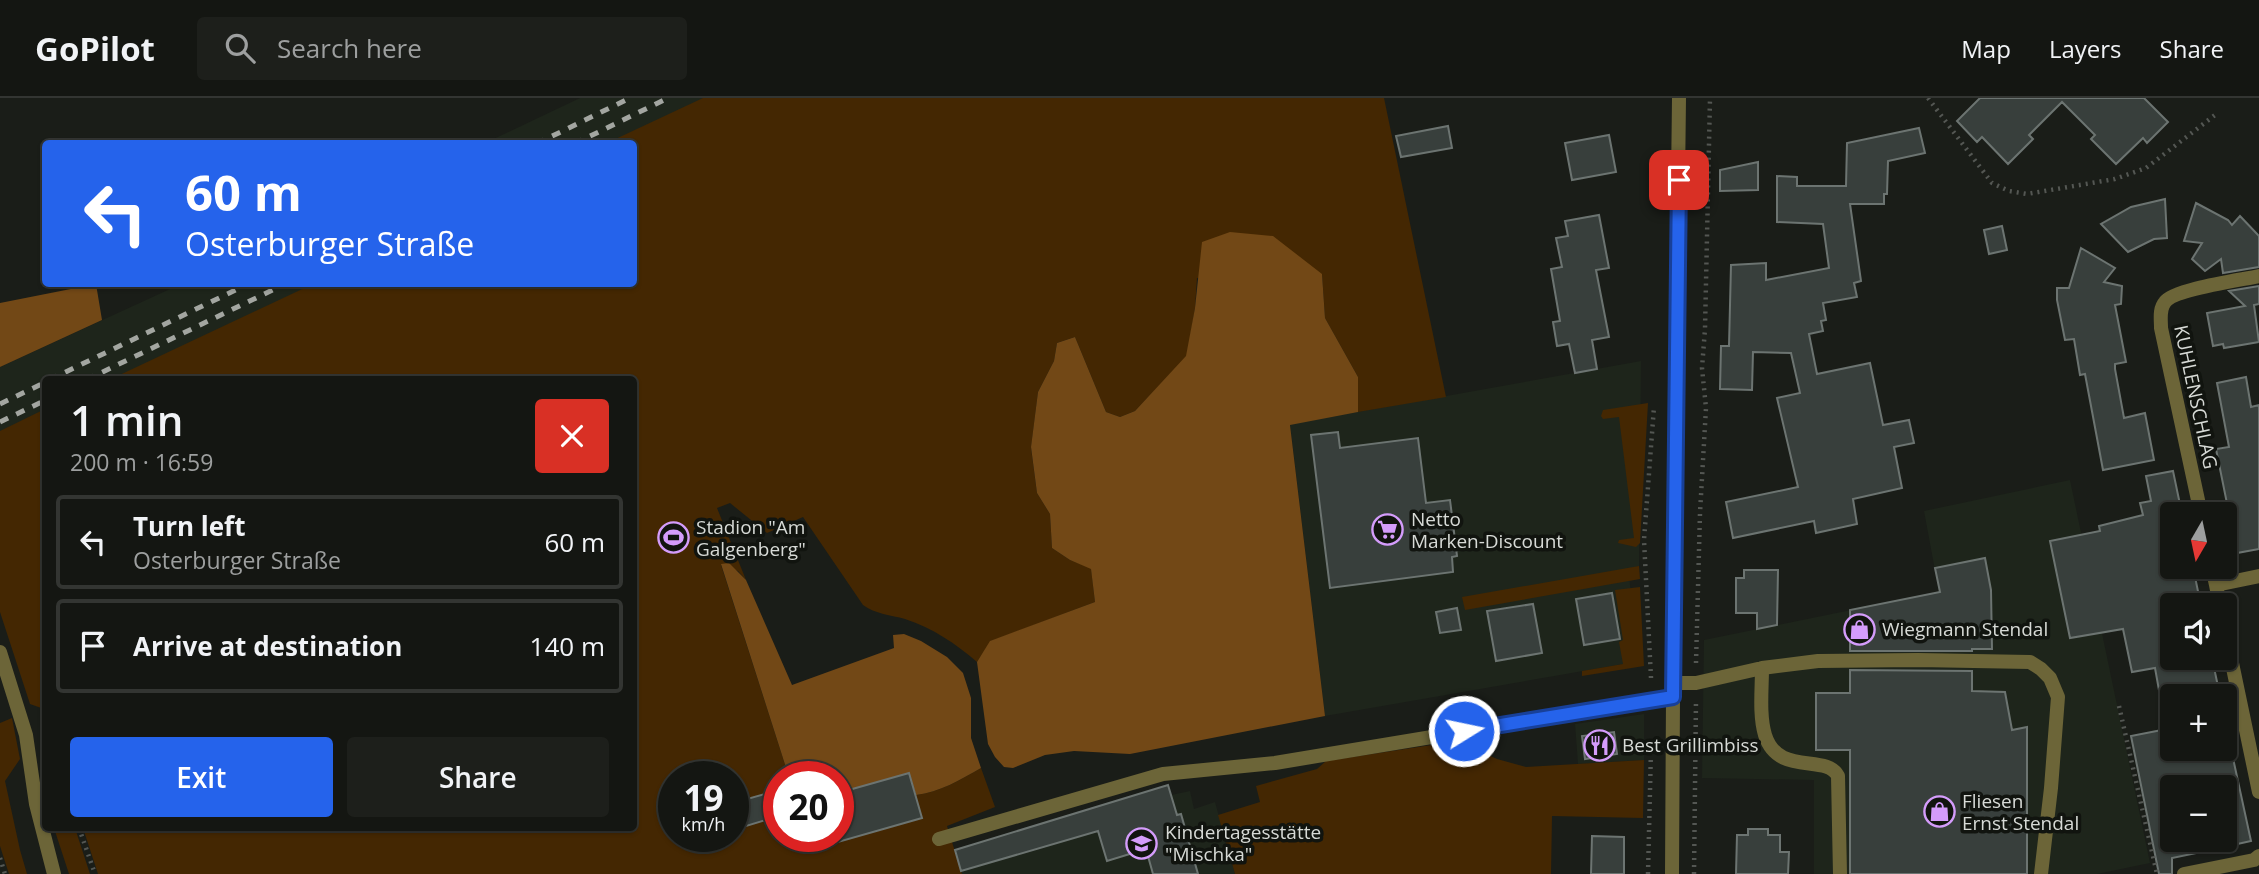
<!DOCTYPE html>
<meta charset="utf-8">
<style>
:root{--surface:#141612;--page:#1d1f1b;--text:#f1f3f6;--muted:#9d9f9f;--line:#333532;--accent:#2563eb}
body{margin:0;font-family:"Open Sans",sans-serif;background:var(--page);color:var(--text);height:100vh;display:flex;flex-direction:column;font-size:26px;white-space:nowrap}
*{box-sizing:border-box;margin:0}
p{font-size:23px;color:var(--muted)}
.icon{flex:none;width:38px;height:38px;fill:none;stroke:currentColor;stroke-width:2;stroke-linecap:round;stroke-linejoin:round}
.map{position:relative;flex:1;overflow:hidden}
.details{position:absolute;left:42px;top:278px;width:595px;height:455px;display:flex;flex-direction:column;background:var(--surface);border-radius:7px;box-shadow:0 2px 5px #0004,0 0 0 2px var(--line)}
.details>*{flex:none}
.banner{position:absolute;left:42px;top:42px;width:595px;height:147px;border-radius:7px;box-shadow:0 2px 5px #0004,0 0 0 2px var(--line);background:#2563eb;color:#fff;overflow:hidden}
.needle{width:46px;rotate:189deg}
.buttons{position:absolute;left:2160px;top:404px;display:grid;gap:14px}
.buttons a{display:grid;place-items:center;width:77px;height:77px;border-radius:7px;background:var(--surface);box-shadow:0 2px 5px #0004,0 0 0 2px var(--line);font-size:35px}
.speed{position:absolute;left:658px;top:663px;display:flex;gap:14px;font-size:35px;font-weight:700;text-align:center}
.speed>*{display:grid;place-content:center;width:91px;height:91px;border-radius:50%;background:var(--surface);box-shadow:0 2px 5px #0004,0 0 0 2px var(--line);line-height:1}
.speed small{font-size:18px;font-weight:400}
.speed .limit{border:10px solid #d22;background:#fff;color:#111}
.pin{position:absolute;display:grid;place-items:center;width:60px;height:60px;color:#fff;margin:-30px;border-radius:14px;box-shadow:0 4px 10px #0006}
.me{position:absolute;width:77px;margin:-38px;rotate:80deg;stroke-linejoin:round;filter:drop-shadow(0 0 5px #0008)}
.turn{display:flex;align-items:center;gap:24px;height:147px;padding:0 28px;font-size:32px}
.turn .icon{width:91px;height:91px;stroke-width:2.5}
.turn b{display:block;font-size:49px;line-height:60px}
.round{display:grid;place-items:center;flex:none;width:74px;height:74px;border-radius:7px;background:var(--page)}
.overview{display:flex;align-items:center;justify-content:space-between;height:119px;padding:0 28px}
h1{font-size:42px;font-weight:600;line-height:52px}
.cta{display:flex;gap:14px;margin-top:auto;padding:14px 28px}
.cta a{flex:1;height:80px;border-radius:7px;background:var(--accent);color:#fff;font-size:28px;font-weight:600;line-height:80px;text-align:center}
.cta a+a{background:var(--page);color:var(--text)}
ul{padding:0;list-style:none}
li{display:flex;align-items:center;gap:21px;height:94px;margin:0 14px 10px;padding:0 14px;border:4px solid var(--line);border-radius:7px}
li div{flex:1}
li b{display:block;font-size:26px}
li em{font-style:normal}
header{display:flex;align-items:center;gap:42px;box-sizing:border-box;height:98px;padding:0 35px;background:var(--surface);border-bottom:2px solid var(--line)}
header strong{font-size:33px}
nav{display:flex;gap:38px;margin-inline-start:auto;font-size:24px}
.search{width:490px;height:63px;background:var(--page);display:flex;align-items:center;gap:18px;box-sizing:border-box;padding:0 24px;border-radius:7px;color:var(--muted);font-size:26px}
.map>svg:first-child{display:block}
.built{fill:#1e251b}
.green{fill:#442702;fill-rule:evenodd}
.forest{fill:#724816}
.building{fill:#383f3c;stroke:#6c7471;stroke-width:2}
.lines{fill:none;stroke-linecap:round;stroke-linejoin:round}
.path{stroke:#545753;stroke-width:4.5;stroke-dasharray:2 5;stroke-linecap:butt}
.service{stroke:#6c6538;stroke-width:14}
.minor{stroke:#6c6538;stroke-width:14}
.tertiary{stroke:#6c6538;stroke-width:14}
.rail{stroke:#a3a6a1;stroke-width:5;stroke-dasharray:9 9;stroke-linecap:butt}
.route-casing{stroke:#184099;stroke-width:18}
.route{stroke:#2563eb;stroke-width:12}
.labels{text-anchor:middle;dominant-baseline:central;stroke-width:7;stroke-linejoin:round;paint-order:stroke}
.street-label{font-size:19px;fill:#d7dad6;stroke:#11140f}
.poi-label{font-size:19px;fill:#d7dad6;stroke:#11140f;text-anchor:start}
</style>
<header>
<strong>GoPilot</strong>
<div class="search"><svg class="icon" aria-label="search" viewBox="0 0 24 24"><circle cx="10" cy="10" r="6"/><path d="M15 15l6 6"/></svg>Search here</div>
<nav><a>Map</a><a>Layers</a><a>Share</a></nav>
</header>
<div class="map">
<svg width="2259" height="776" viewBox="0 0 2259 776">
<rect width="100%" height="100%" fill="#1a1d18"/>
<path class="built" d="M580 0H770L634 46H483Z
M181 186H394L206 282H46L45 364 0 387V269Z
M1641 263 1639 468 1629 471 1635 564 1325 618 1290 326Z
M2070 382 2150 765 2097 776H1814V682L1702 680 1704 542 1939 494 1924 413Z
M1644 616V662L1578 666 1575 626Z
M1190 693 1194 711 1215 704 1235 776H962L961 773 1174 711 1171 697Z"/>
<path class="green" d="M703 0H1384L1446 299 1358 314V279L1325 220 1322 176 1197 180 1195 210 1187 258 1135 313 1120 319 1106 314 1075 239 1057 245 1054 263 1038 294 1031 350 1037 395 1050 416 1052 450 1070 462 1091 470 1095 504 991 543 977 564C956 546 933 530 905 521 891 517 875 516 863 507L803 419 767 435 730 405 717 410 746 482 738 473 721 467 789 679H779V738H838V695L909 675 916 697C940 694 960 682 981 670L995 709 947 728 962 776H98L83 730H634V282H109L313 186H634V46L607 45ZM674 679H733V738H674Z
M1648 305 1640 445 1636 449 1618 445 1619 442 1634 440 1619 319 1603 321 1601 318 1603 312Z
M45 311V616L44 611 30 606 0 514V333Z
M1639 468 1640 481 1465 512 1462 499Z
M1640 489 1644 568 1582 578V573L1623 566 1619 544 1623 542 1615 492Z
M12 620 20 661 5 683 20 752 27 776H9L0 748V625Z
M1458 643 1497 661 1526 669 1644 662 1643 720 1552 718 1551 776H1235L1218 717 1260 704 1256 688 1317 671 1326 663Z
M54 730H75L90 776H69Z"/>
<path class="forest" d="M1230 134 1273 138 1322 176 1325 220 1358 279V314L1290 327 1325 618 1130 656 1074 653 1045 657 1013 670 1004 669 995 659 988 646 977 564 990 543 1095 504 1091 471 1070 462 1052 450 1050 416 1037 395 1031 349 1038 294 1054 263 1057 245 1075 239 1106 314 1120 319 1135 313 1186 258 1195 210 1202 144Z
M96 186 102 222 0 269V205Z
M729 465 746 482 792 587 894 550 893 537 904 536 921 543 947 559 963 575 971 600V640L981 670C960 682 940 694 916 697L909 675 838 695V679H789L721 466Z"/>
<path class="building" d="M1980 0H2144L2168 24 2147 45 2143 40 2116 66 2091 41 2095 37 2062 4 2029 37 2033 41 2008 66 1982 39 1977 44 1957 23Z
M1448 28 1452 50 1401 59 1396 38Z
M1919 30 1925 55 1888 63 1887 96H1884V106H1850L1861 183 1854 185 1857 199 1823 205 1826 222 1821 223 1823 233 1809 236 1817 276 1870 265 1883 327 1909 322 1914 345 1894 349 1902 390 1853 401 1857 426 1816 435 1814 423 1733 440 1726 404 1798 389 1777 300 1800 295 1791 255 1753 254 1752 292 1720 291 1721 248H1729L1731 167 1766 165V182L1829 170 1823 126 1777 124V78L1797 79V88H1846L1847 45Z
M1609 37 1616 74 1572 82 1565 45Z
M1758 64V92L1720 93V72Z
M2165 101 2167 140 2154 141 2128 154 2101 126 2131 109Z
M2196 105 2228 122 2232 127 2240 118 2259 138V169L2223 175 2221 161 2205 173 2192 161 2202 145 2184 143Z
M1599 117 1609 170 1596 172 1609 239 1592 242 1597 271 1575 275 1569 246 1557 248 1553 224 1560 223 1551 171 1562 169 1556 140 1568 138 1565 123Z
M2002 128 2007 152 1989 156 1984 132Z
M2081 150 2115 170 2104 184 2122 188 2121 206 2115 207 2126 264 2115 266V271L2124 320 2145 315 2154 362 2103 372 2085 276 2080 277 2074 241 2065 242 2057 202V190H2069Z
M2259 188V206L2254 207 2259 244 2224 250 2223 246 2213 248 2207 215 2245 208 2229 193Z
M2246 279 2251 309 2259 307V451L2237 455 2216 351 2229 349 2217 285Z
M1338 334 1340 350 1418 340 1426 405 1450 402 1457 458 1452 459 1453 474 1330 490 1311 337Z
M2173 373 2182 416H2172V469H2193L2201 508H2172V560H2212L2220 598H2172V608L2162 609 2155 570 2132 574 2123 531 2070 540 2050 443 2100 433 2099 428 2143 417 2140 405 2151 403 2146 378Z
M1985 460 1991 492 1992 551H1972V553H1850V512L1940 494 1935 470Z
M1744 472H1778L1777 527 1757 531V515H1736V480H1744Z
M1612 495 1620 541 1584 547 1576 501Z
M1533 506 1542 555 1496 563 1487 513Z
M1457 510 1461 532 1440 535 1436 514Z
M1850 572 1972 573V593L2005 594 2012 632 2027 629V776H1850V652H1816V595H1850Z
M2172 630V651H2231L2251 743 2224 749V690H2172V742H2215L2216 751 2172 760V776H2159L2131 638Z
M1614 634 1617 656 1585 661 1582 638Z
M909 675 922 720 838 744V695Z
M1168 687 1177 717 1181 716 1198 776H1153L1146 751 1107 763 1098 733 961 773 955 752Z
M779 692V718L733 732V705Z
M1748 731H1768V737H1780V754H1789L1788 776H1736L1737 737H1748Z
M1592 738 1624 739V776H1591Z"/>
<g class="lines">
<path class="path" d="M1928 0 1992 85 2009 93 2027 96 2115 81 2146 70 2215 17
M1696 565 1700 415 1706 310 1702 270 1705 231 1710 0
M1651 580 1644 442 1654 309
M2119 608 2157 776
M79 730 95 776
M0 760 5 776
M1648 776 1651 651
M1694 776 1696 602"/>
<path class="service" d="M1762 570C1762 591 1759 617 1765 637 1778 679 1826 655 1838 678L1840 776
M1673 585H1696L1762 570 1818 563 1918 562 2030 564 2041 571 2050 580 2058 599 2051 690 2041 776
M939 741 1163 676 1275 665 1673 599"/>
<path class="minor" d="M2201 416 2161 230C2161 221 2159 211 2165 204 2174 191 2241 182 2259 178
M2212 469 2216 487
M2220 508 2216 487 2259 478
M2224 527 2259 694
M0 554 26 637 36 706 54 776
M2184 776 2254 762 2259 758"/>
<path class="tertiary" d="M1672 776 1674 424 1679 0"/>
<path class="rail" d="M536 46 630 0
M574 46 668 0
M49 282 248 186
M86 282 285 186
M0 306 46 284
M0 324 46 302"/>
</g>
<g class="lines">
<defs>
<path id="route" d="M1464 633 1673 599 1679 82"/>
</defs>
<use href="#route" class="route-casing"/>
<use href="#route" class="route"/>
</g>
<defs>
<symbol id="supermarket-ring" viewBox="-11 -11 22 22"><circle r="9.5" fill="#11140f" stroke="#d49cfb" stroke-width="1.5"/><path d="M-6-5.5h2.5l.6 2H6L4.5 2H-2.5L-4.4-4H-6ZM-1.5 3.2a1.3 1.3 0 1 0 .1 0ZM3 3.2a1.3 1.3 0 1 0 .1 0Z" fill="#d49cfb"/></symbol>
<symbol id="stadium-ring" viewBox="-11 -11 22 22"><circle r="9.5" fill="#11140f" stroke="#d49cfb" stroke-width="1.5"/><path d="M0-5a6.5 5 0 1 0 0 10a6.5 5 0 1 0 0-10ZM-3.5-1.8h7v3.6h-7Z" fill="#d49cfb"/></symbol>
<symbol id="shop-ring" viewBox="-11 -11 22 22"><circle r="9.5" fill="#11140f" stroke="#d49cfb" stroke-width="1.5"/><path d="M-5-2.5h2.3a2.7 3.5 0 0 1 5.4 0H5L5.5 6h-11ZM-1.5-2.5h3a1.5 2.3 0 0 0-3 0Z" fill="#d49cfb"/></symbol>
<symbol id="restaurant-ring" viewBox="-11 -11 22 22"><circle r="9.5" fill="#11140f" stroke="#d49cfb" stroke-width="1.5"/><path d="M-5-6h1v4h1v-4h1v4h1v-4h1v5L-1.5 .5V6h-2V.5L-5-1ZM5-6V6H3V1.5H1.5Q1.5-4 5-6Z" fill="#d49cfb"/></symbol>
<symbol id="school-ring" viewBox="-11 -11 22 22"><circle r="9.5" fill="#11140f" stroke="#d49cfb" stroke-width="1.5"/><path d="M0-5L7-2L0 1L-7-2ZM-4 1L0 2.5L4 1V4Q0 6-4 4Z" fill="#d49cfb"/></symbol>
</defs>
<g fill-rule="evenodd">
<use href="#supermarket-ring" x="1370" y="414" width="35" height="35"/>
<use href="#stadium-ring" x="656" y="422" width="35" height="35"/>
<use href="#shop-ring" x="1842" y="514" width="35" height="35"/>
<use href="#restaurant-ring" x="1582" y="630" width="35" height="35"/>
<use href="#shop-ring" x="1922" y="696" width="35" height="35"/>
<use href="#school-ring" x="1124" y="728" width="35" height="35"/>
</g>
<g class="labels">
<g class="street-label">
<text transform="translate(2196 299) rotate(78)">KUHLENSCHLAG</text>
</g>
<g class="poi-label">
<text x="1411" y="421">Netto<tspan x="1411" dy="22">Marken-Discount</tspan></text>
<text x="696" y="429">Stadion "Am<tspan x="696" dy="22">Galgenberg"</tspan></text>
<text x="1882" y="531">Wiegmann Stendal</text>
<text x="1622" y="647">Best Grillimbiss</text>
<text x="1962" y="703">Fliesen<tspan x="1962" dy="22">Ernst Stendal</tspan></text>
<text x="1165" y="734">Kindertagesstätte<tspan x="1165" dy="22">"Mischka"</tspan></text>
</g>
</g>
</svg>
<div class="buttons">
<a><svg class="needle" viewBox="-14 -14 28 28"><path d="M0-13l5 13h-10z" fill="#e53935"/><path d="M0 13l5-13h-10z" fill="#9d9f9f"/></svg></a>
<a><svg class="icon" aria-label="sound" viewBox="0 0 24 24"><path d="M4 9h4l5-4v14l-5-4H4zM17 9q2 3 0 6"/></svg></a>
<a>+</a>
<a>−</a>
</div>
<div class="speed"><div>19<small>km/h</small></div><div class="limit">20</div></div>
<div class="pin" style="left:1679px;top:82px;background:#d93025"><svg class="icon" aria-label="arrive" viewBox="0 0 24 24"><path d="M6 21V4h12l-3 4 3 4H6"/></svg></div>
<svg class="me" style="left:1464px;top:633px" viewBox="-20 -20 40 40"><circle r="17" fill="#2563eb" stroke="#fff" stroke-width="3"/><path d="M0-11L8 9 0 5-8 9z" fill="#fff"/></svg>
<div class="banner">
<div class="turn"><svg class="icon" aria-label="left" viewBox="0 0 24 24"><path d="M17 20v-9H6M10 6l-5 5 5 5"/></svg><div><b>60 m</b>Osterburger Straße</div></div>
</div>
<section class="details">
<div class="overview"><div><h1>1 min</h1><p>200 m · 16:59</p></div><a class="round" style="background:#d93025;color:#fff"><svg class="icon" aria-label="close" viewBox="0 0 24 24"><path d="M6 6l12 12M18 6L6 18"/></svg></a></div>
<ul>
<li><svg class="icon" aria-label="left" viewBox="0 0 24 24"><path d="M17 20v-9H6M10 6l-5 5 5 5"/></svg><div><b>Turn left</b><p>Osterburger Straße</p></div><em>60 m</em></li>
<li><svg class="icon" aria-label="arrive" viewBox="0 0 24 24"><path d="M6 21V4h12l-3 4 3 4H6"/></svg><div><b>Arrive at destination</b></div><em>140 m</em></li>
</ul>
<div class="cta"><a>Exit</a><a>Share</a></div>
</section>
</div>
